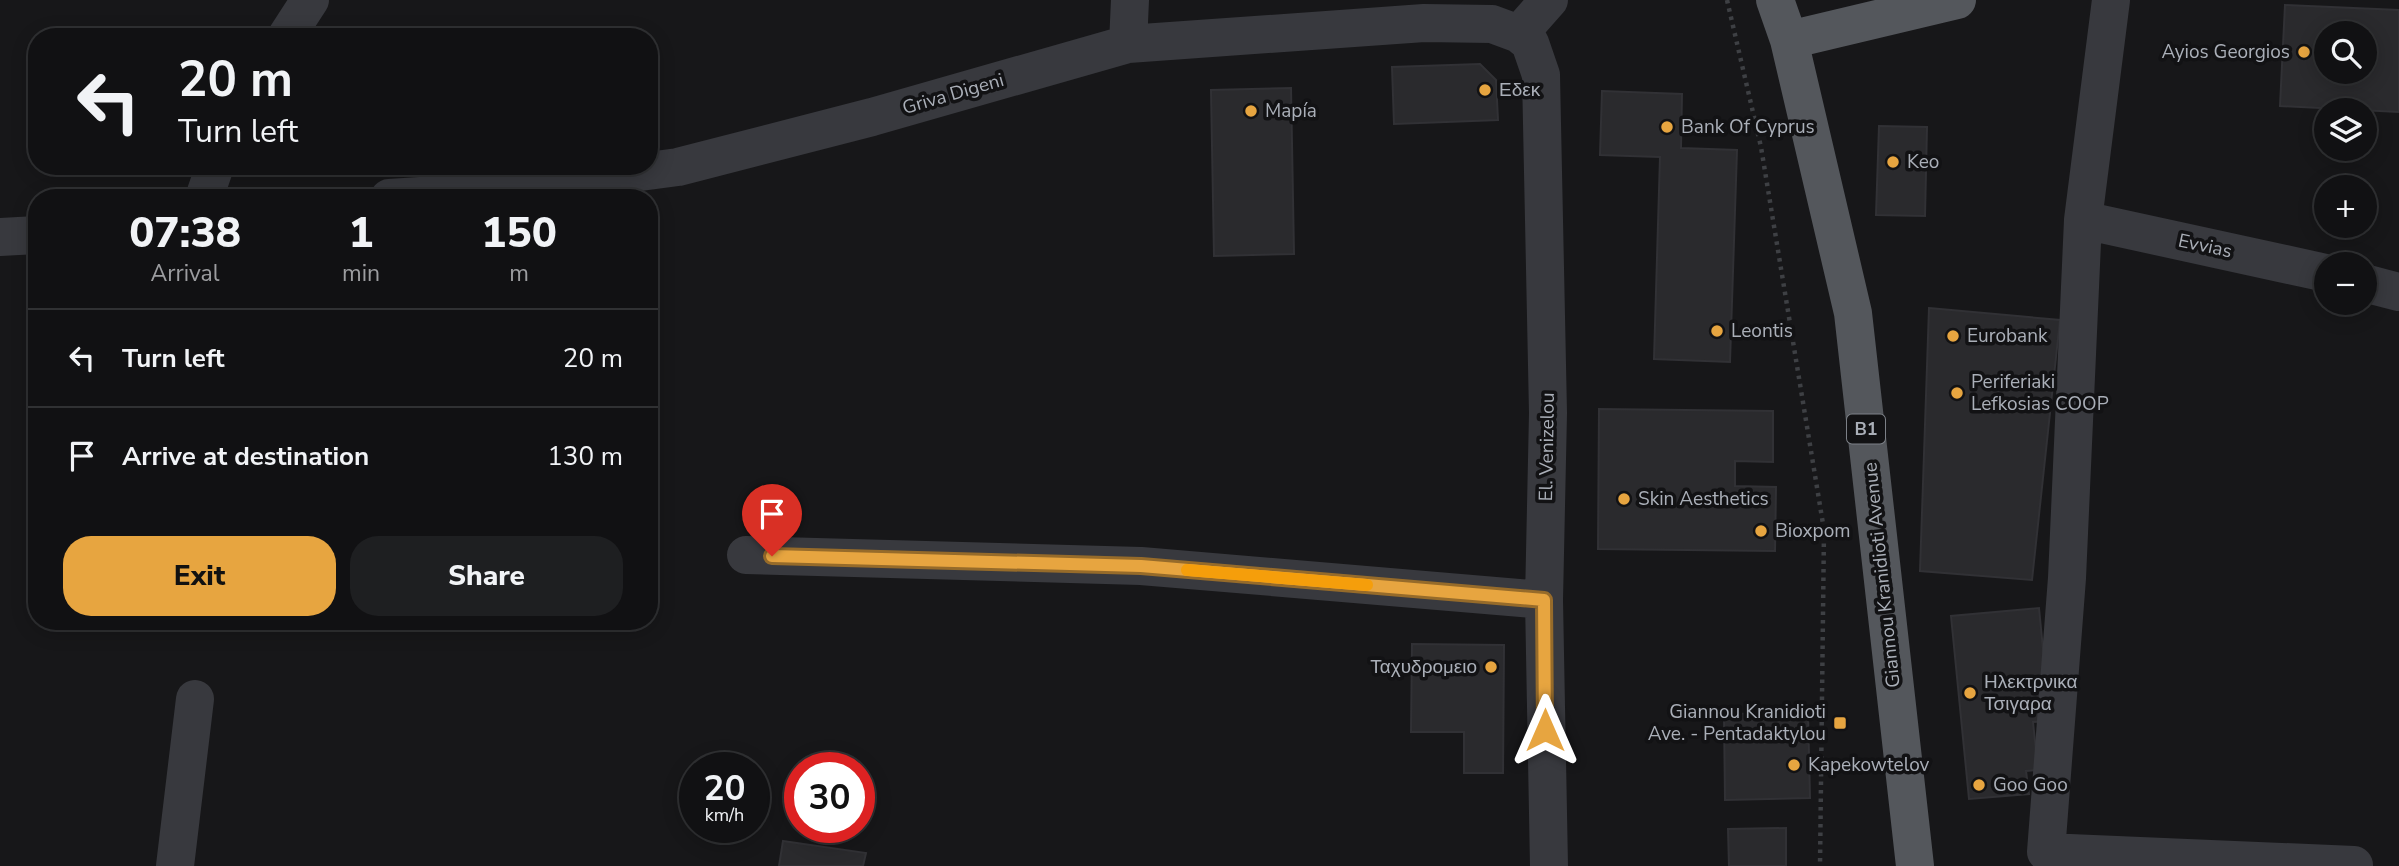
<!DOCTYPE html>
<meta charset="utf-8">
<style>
:root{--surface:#111113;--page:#1e1f21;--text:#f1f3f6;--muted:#9c9da0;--line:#303133;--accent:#e7a540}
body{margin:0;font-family:"Nunito Sans",sans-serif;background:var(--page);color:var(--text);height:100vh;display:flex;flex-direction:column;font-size:26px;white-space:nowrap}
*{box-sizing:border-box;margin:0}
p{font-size:23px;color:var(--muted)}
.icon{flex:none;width:38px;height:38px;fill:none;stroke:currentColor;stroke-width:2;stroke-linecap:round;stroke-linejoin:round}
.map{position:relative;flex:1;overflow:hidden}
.details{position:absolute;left:28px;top:189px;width:630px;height:441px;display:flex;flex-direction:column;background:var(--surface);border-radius:28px;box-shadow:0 4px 18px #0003,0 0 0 2px var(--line)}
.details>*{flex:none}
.hud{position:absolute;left:28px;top:28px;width:630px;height:147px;border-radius:28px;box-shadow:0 4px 18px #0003,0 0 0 2px var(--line);background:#111113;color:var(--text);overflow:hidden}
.tools{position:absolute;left:2314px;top:21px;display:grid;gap:14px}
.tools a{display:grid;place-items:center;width:63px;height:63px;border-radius:50%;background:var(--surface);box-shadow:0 4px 18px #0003,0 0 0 2px var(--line);font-size:35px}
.speed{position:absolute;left:679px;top:752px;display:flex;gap:14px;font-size:35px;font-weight:700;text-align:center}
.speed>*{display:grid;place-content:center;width:91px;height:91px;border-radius:50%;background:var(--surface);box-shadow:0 4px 18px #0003,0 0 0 2px var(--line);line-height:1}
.speed small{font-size:18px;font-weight:400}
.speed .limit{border:10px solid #d22;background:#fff;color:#111}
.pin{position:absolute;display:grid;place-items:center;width:60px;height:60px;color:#fff;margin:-72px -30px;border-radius:50% 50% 50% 0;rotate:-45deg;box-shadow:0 0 7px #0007}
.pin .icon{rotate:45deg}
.me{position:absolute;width:77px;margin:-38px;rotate:0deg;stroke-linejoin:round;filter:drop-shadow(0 0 5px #0008)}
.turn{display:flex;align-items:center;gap:24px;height:147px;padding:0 35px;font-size:32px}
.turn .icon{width:91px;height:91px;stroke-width:2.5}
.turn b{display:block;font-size:49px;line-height:60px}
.eta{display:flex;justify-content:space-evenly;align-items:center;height:119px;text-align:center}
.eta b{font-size:42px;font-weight:800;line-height:49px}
.cta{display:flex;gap:14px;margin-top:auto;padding:14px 35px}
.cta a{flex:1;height:80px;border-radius:28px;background:var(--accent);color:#111;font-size:28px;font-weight:800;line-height:80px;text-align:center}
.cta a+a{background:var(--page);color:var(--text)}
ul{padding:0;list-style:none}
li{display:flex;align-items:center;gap:21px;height:98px;padding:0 35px;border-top:2px solid var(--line)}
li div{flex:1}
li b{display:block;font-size:26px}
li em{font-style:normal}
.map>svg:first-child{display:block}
.building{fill:#2a2a2d;stroke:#313135;stroke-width:2;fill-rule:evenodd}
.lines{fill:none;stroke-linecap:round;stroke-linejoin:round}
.path{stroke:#3e4044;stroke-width:4.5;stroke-dasharray:3.5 5;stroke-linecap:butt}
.minor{stroke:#38393e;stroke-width:38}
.major{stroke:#54575c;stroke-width:38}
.route-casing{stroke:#966b2a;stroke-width:18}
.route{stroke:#e7a540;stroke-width:12}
.slow{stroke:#f59e0b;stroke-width:12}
.poi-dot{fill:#e7a540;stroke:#121214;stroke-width:2.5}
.labels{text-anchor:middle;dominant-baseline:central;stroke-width:7;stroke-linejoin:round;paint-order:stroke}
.shield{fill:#121214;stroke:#7c8087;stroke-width:2}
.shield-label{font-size:18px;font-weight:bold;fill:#aaafb8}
.poi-label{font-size:19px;fill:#aaafb8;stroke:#121214;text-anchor:start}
.street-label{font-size:19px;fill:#aaafb8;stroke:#121214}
</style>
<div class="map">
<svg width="2399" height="866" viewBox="0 0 2399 866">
<rect width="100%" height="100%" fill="#171719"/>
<path class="building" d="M2285 5 2399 10V112L2280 106ZM2326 33H2364V72H2326Z
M1480 64 1496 80 1498 120 1394 124 1392 67Z
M1291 88 1294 254 1214 256 1211 90Z
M1602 91 1682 94 1681 148 1737 150 1730 362 1654 359 1660 157 1600 155Z
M1879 126 1927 127 1925 216 1876 215Z
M1929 308 2060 320 2032 580 1920 571Z
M1599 409 1773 411V462L1735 461V486L1776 487 1775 551 1598 549Z
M2039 608 2050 721 2033 722 2038 770 2026 771 2029 794 1969 799 1951 616Z
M1412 644 1504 645 1503 773H1464V732H1411Z
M1808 713 1810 798 1725 800 1724 714Z
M1786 828V866H1729L1728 829Z
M783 841 866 853 863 866H779Z"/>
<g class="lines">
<path class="path" d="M1727 0 1761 147 1824 530 1820 866"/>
<path class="minor" d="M2111 0 2083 220 2067 578 2046 852 2354 865
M1519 34 1549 0
M286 37 310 0
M1128 44 1130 0
M204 198 215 166
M389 198 498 191 678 167 872 117 1128 44 1424 23 1492 24 1519 34 1530 43 1541 75 1548 413 1544 600 1549 866
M2083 220 2326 273
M0 237 37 235
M2364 283 2399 292
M746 555 1141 566 1544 600
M175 866 195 699"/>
<path class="major" d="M1775 0 1789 40 1853 313 1915 866
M1789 40 1957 0"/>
</g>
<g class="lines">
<defs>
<path id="route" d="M772 556 1141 566 1544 600 1545 730"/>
</defs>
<use href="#route" class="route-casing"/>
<use href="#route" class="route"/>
<path class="slow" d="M1187 570 1367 585"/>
</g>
<g class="poi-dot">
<circle cx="2304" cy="52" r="7"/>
<circle cx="1485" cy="90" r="7"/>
<circle cx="1251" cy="111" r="7"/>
<circle cx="1667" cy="127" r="7"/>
<circle cx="1893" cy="162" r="7"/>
<circle cx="1717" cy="331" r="7"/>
<circle cx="1953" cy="336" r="7"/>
<circle cx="1957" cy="393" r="7"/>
<circle cx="1624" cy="499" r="7"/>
<circle cx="1761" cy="531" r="7"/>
<circle cx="1491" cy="667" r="7"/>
<circle cx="1970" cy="693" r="7"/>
<rect x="1833" y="716" width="14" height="14" rx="3.5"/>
<circle cx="1794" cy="765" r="7"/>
<circle cx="1979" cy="785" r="7"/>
</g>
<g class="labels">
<rect class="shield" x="1847" y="414.5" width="38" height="29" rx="5"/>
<g class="shield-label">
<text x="1866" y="429">B1</text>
</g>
<g class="poi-label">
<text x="2290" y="52" text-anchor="end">Ayios Georgios</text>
<text x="1499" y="90">Εδεκ</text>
<text x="1265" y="111">Mapía</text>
<text x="1681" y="127">Bank Of Cyprus</text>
<text x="1907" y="162">Keo</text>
<text x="1731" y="331">Leontis</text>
<text x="1967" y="336">Eurobank</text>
<text x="1971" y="382">Periferiaki<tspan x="1971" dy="22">Lefkosias COOP</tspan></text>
<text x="1638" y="499">Skin Aesthetics</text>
<text x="1775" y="531">Bioxpom</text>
<text x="1477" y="667" text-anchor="end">Ταχυδρομειο</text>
<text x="1984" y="682">Ηλεκτρνικα<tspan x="1984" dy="22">Τσιγαρα</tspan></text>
<text x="1826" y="712" text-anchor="end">Giannou Kranidioti<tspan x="1826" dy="22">Ave. - Pentadaktylou</tspan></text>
<text x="1808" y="765">Kapekowtelov</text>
<text x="1993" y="785">Goo Goo</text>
</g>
<g class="street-label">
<text transform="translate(953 94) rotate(-16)">Griva Digeni</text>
<text transform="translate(2205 246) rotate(12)">Evvias</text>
<text transform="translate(1547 447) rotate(-89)">El. Venizelou</text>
<text transform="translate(1882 575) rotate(-96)">Giannou Kranidioti Avenue</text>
</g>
</g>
</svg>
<div class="tools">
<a><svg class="icon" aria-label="search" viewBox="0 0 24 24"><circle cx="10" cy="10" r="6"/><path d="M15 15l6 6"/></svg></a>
<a><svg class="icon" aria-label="layers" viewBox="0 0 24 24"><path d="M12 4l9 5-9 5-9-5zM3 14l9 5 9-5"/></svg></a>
<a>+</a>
<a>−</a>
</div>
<div class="speed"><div>20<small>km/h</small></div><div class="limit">30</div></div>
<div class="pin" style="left:772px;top:556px;background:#d93025"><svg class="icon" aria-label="arrive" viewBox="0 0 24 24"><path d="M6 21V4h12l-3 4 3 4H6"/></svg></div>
<svg class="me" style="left:1545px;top:730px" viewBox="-20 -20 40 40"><path d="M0-17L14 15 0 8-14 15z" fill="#e7a540" stroke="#fff" stroke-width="4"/></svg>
<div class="hud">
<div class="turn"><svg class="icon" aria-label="left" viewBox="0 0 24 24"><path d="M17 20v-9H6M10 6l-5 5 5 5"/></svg><div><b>20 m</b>Turn left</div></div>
</div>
<section class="details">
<div class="eta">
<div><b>07:38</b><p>Arrival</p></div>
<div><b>1</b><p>min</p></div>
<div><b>150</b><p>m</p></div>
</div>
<ul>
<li><svg class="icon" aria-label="left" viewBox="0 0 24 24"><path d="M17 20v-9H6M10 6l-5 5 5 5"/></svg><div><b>Turn left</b></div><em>20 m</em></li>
<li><svg class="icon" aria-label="arrive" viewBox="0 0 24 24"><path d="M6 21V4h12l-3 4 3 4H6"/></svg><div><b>Arrive at destination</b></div><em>130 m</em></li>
</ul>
<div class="cta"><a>Exit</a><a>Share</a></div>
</section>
</div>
